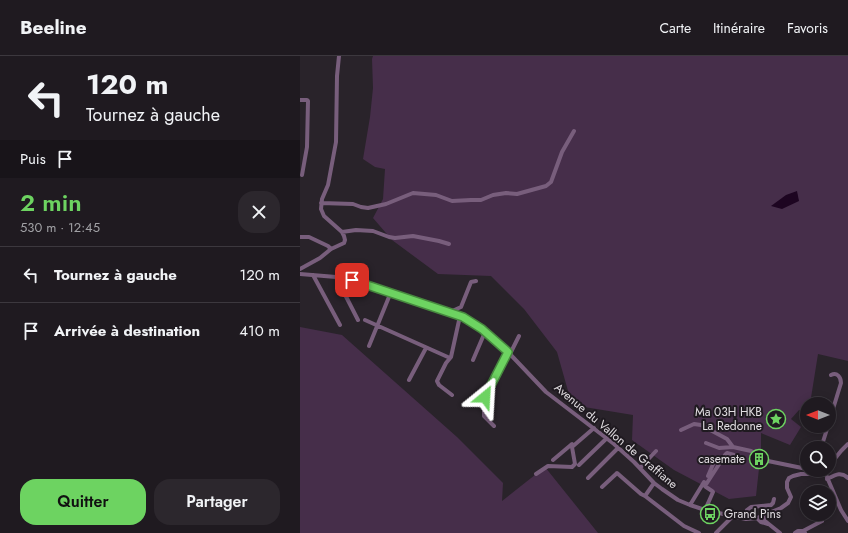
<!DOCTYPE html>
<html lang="fr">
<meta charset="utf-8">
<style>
:root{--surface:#1f1a20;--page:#2c272d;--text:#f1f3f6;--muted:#a1a1a5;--line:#3c383e;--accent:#6dd361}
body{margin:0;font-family:Jost,sans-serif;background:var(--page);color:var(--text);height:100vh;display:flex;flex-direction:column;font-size:15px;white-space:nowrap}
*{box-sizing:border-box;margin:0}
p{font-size:13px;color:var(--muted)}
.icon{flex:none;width:22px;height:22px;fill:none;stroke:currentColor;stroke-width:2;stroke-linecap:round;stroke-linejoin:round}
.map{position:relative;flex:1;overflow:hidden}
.details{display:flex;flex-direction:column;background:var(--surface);width:300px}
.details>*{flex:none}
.top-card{background:#1f1a20;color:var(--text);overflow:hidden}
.needle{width:26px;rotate:270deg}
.tools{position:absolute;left:500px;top:341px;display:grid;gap:8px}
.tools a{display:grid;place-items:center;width:36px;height:36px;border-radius:50%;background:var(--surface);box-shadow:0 2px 10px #0003,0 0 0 1px var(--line);font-size:20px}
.pin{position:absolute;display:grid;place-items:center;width:34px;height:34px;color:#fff;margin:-17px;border-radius:8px;box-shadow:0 2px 6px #0006}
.me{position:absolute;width:44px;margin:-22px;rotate:27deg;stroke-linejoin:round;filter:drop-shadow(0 0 3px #0008)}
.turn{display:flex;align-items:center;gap:14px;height:84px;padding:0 20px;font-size:18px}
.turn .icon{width:52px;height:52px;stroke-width:2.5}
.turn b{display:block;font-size:28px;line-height:34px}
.then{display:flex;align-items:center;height:38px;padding:0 20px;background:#0003;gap:8px;font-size:15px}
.round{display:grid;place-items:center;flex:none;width:42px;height:42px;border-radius:16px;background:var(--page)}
.summary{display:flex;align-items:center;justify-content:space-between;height:68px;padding:0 20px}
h1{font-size:24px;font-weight:600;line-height:30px;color:var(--accent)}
.cta{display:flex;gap:8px;margin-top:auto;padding:8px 20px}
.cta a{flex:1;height:46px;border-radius:16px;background:var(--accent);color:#111;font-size:16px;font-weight:600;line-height:46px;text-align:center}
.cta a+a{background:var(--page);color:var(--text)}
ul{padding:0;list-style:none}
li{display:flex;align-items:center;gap:12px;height:56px;padding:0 20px;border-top:1px solid var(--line)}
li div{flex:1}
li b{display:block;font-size:15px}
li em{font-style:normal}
header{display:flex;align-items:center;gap:24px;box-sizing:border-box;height:56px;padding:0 20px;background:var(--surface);border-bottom:1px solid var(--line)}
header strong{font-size:19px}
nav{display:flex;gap:22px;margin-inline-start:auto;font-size:14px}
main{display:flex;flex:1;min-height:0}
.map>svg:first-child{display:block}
.green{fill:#462e4a}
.water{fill:#1d0521}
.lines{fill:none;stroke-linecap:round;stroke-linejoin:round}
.minor{stroke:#785e7c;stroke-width:4}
.route-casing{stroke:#47893f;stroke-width:10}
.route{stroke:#6dd361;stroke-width:7}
.labels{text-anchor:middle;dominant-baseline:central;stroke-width:4;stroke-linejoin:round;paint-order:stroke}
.poi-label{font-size:12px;fill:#e1dde1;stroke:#1f1a20;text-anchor:end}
.street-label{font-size:12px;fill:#e1dde1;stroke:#1f1a20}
</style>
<header>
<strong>Beeline</strong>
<nav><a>Carte</a><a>Itinéraire</a><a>Favoris</a></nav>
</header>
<main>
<section class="details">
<div class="top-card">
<div class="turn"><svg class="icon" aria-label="left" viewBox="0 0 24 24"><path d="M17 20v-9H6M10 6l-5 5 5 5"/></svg><div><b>120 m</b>Tournez à gauche</div></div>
<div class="then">Puis<svg class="icon" aria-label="arrive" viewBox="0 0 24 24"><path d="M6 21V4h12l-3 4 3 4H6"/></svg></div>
</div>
<div class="summary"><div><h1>2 min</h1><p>530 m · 12:45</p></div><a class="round"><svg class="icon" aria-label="close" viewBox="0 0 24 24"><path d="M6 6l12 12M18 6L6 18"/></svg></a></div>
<ul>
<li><svg class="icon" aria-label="left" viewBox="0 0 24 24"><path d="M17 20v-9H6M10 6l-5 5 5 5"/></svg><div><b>Tournez à gauche</b></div><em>120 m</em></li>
<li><svg class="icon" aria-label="arrive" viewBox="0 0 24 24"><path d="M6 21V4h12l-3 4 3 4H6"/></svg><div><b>Arrivée à destination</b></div><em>410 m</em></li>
</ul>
<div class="cta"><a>Quitter</a><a>Partager</a></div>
</section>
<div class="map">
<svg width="548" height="477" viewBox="0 0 548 477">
<rect width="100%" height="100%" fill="#29232a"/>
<path class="green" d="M73 0H548V305L518 298 510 348H507V357L499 354 491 363 501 371 490 389 461 377V394L456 440 429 443 374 414 332 384 333 359 272 349 257 296 224 253 191 220 138 218 92 184 73 162 83 143 85 113 75 111 63 103 70 61 73 32 72 3Z
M0 271 42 279 157 381 203 427 202 445 245 411 298 477H0Z"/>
<path class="water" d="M497 135 499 145 482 153 471 150 486 139Z"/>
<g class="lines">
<path class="minor" d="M0 44H7L8 45 7 91 2 119
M21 147 53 148 61 151 68 152 86 148 113 137 136 139 152 145 171 144H181L193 139 206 137 217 138 246 130 251 126 262 96 274 75
M42 176 56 174 73 175 89 181 95 182 113 180 139 185 149 188
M0 181H9L28 190 31 193
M0 213 20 202 31 193 44 187 45 184 44 180 42 176 24 160 21 153 22 143 28 129 36 86 37 20 39 0
M0 218 36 221 50 223 160 260 182 273 208 296 246 336 314 388 334 406 354 427 362 433 378 444 390 449 405 454 446 463 457 462 481 452 488 447 491 441 487 432V426L489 422 493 420 501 418H514L524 414
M13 219 40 269
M36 221 58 264
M150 256 161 251 171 226 176 225
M65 264 150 302
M69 290 91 236
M210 298 219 280
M173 304 185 276
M109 324 126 292
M152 339 139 329 137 325 146 307 151 301 160 260
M529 366 541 327C541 321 537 316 531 319
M194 370 184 360V343L208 296
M381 374 394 368 401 369 427 383 433 391
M406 387 419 392 433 391 451 395 468 405 507 413
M521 392 528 370
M253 404 272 388
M279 409 307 382
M529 410 541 395 548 388
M340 412 356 395
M524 414 541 454 548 465
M236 418 248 410 272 411 275 408 272 391 294 372
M408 420 414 406
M288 422 318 392
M527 423C535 419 541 415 548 422
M302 431 316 418 317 417 341 438 345 440 384 470 399 477
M345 440 354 427
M390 449 404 426
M405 454 413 436 412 435 406 431 405 430 425 399 427 397 434 399
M463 460 465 465 480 477
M443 462 447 454 451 451 471 449 473 447 474 443
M457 462 461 466 468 468
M503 475 522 465
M416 477 433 460
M495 477 498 475H503L505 477"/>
</g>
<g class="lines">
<defs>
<path id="route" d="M52 224 163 261 182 273 208 296 185 341"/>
</defs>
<use href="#route" class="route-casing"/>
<use href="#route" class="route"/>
</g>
<defs>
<symbol id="sight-ring" viewBox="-11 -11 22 22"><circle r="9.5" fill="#1f1a20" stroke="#6dd361" stroke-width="1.5"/><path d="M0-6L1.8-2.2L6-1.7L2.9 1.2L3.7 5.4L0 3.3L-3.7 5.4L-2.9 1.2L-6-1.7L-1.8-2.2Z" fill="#6dd361"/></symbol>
<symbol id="building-ring" viewBox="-11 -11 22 22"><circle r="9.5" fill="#1f1a20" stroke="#6dd361" stroke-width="1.5"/><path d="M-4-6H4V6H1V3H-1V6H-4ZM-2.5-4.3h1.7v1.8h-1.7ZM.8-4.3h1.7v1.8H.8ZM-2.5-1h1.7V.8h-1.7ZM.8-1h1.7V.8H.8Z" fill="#6dd361"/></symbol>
<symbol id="bus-ring" viewBox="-11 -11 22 22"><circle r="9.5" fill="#1f1a20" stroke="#6dd361" stroke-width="1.5"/><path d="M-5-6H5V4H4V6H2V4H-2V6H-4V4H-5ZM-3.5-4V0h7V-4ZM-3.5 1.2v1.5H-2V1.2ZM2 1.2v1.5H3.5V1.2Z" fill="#6dd361"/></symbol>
</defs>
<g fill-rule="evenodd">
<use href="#sight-ring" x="465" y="352" width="22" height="22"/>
<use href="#building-ring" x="448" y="392" width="22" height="22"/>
<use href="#bus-ring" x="399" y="447" width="22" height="22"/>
</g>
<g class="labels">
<g class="poi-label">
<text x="462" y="356">Ma 03H HKB<tspan x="462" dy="14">La Redonne</tspan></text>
<text x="445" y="403">casemate</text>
<text x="424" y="458" text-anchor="start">Grand Pins</text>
</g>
<g class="street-label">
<text transform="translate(316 380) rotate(40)">Avenue du Vallon de Graffiane</text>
</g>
</g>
</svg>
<div class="tools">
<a><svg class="needle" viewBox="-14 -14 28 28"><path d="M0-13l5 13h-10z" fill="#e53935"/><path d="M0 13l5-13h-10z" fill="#a1a1a5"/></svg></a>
<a><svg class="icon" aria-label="search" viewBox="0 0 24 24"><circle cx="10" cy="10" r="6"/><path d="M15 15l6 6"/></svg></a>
<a><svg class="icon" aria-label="layers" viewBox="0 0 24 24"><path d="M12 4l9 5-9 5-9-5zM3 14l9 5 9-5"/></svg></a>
</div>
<div class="pin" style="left:52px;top:224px;background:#d93025"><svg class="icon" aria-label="arrive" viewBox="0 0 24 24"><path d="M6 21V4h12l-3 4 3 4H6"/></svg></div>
<svg class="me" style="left:185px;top:341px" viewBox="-20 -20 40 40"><path d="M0-17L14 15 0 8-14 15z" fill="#6dd361" stroke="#fff" stroke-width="4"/></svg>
</div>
</main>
